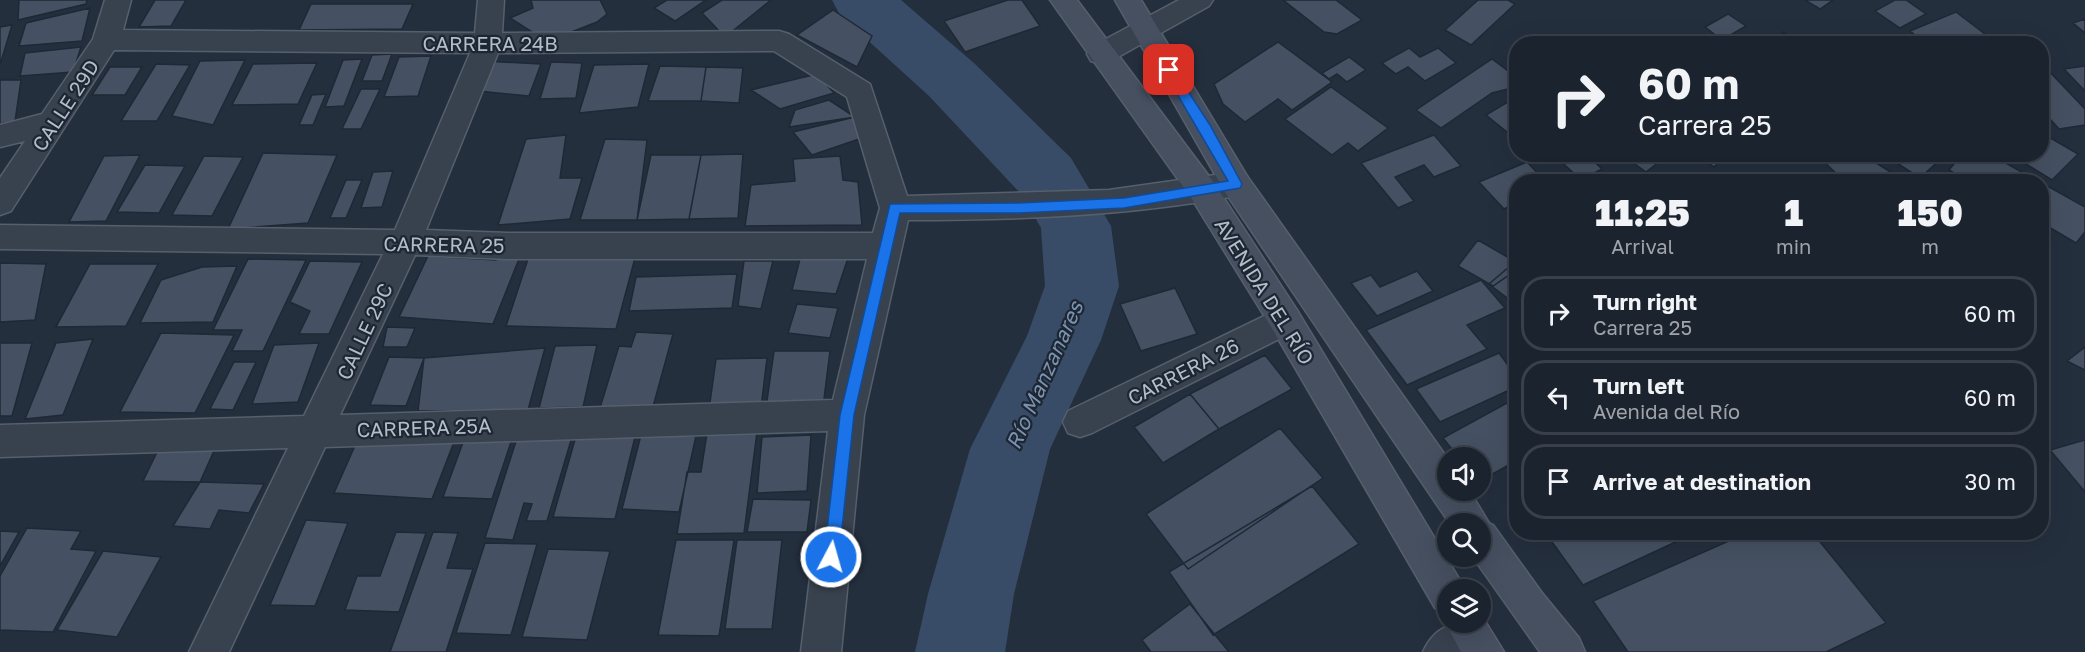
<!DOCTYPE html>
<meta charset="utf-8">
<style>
:root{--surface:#1b232e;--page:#282f3a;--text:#f1f3f6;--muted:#a0a4aa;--line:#39404a}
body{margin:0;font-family:"Golos Text",sans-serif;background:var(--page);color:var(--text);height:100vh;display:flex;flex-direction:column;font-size:22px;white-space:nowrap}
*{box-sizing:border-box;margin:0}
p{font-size:20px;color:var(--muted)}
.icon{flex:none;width:33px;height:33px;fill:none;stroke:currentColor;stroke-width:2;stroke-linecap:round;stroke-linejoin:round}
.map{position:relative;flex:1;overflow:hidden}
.details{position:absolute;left:1509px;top:174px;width:540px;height:366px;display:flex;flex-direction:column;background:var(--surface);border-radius:24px;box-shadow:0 6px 24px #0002,0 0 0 2px var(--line)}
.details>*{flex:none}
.hud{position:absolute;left:1509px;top:36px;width:540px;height:126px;border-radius:24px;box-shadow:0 6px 24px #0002,0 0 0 2px var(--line);background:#1b232e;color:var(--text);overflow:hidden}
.tools{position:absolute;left:1437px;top:447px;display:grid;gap:12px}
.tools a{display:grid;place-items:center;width:54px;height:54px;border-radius:50%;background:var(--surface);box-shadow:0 6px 24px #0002,0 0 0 2px var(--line);font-size:30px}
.pin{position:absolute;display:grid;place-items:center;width:51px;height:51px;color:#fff;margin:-26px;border-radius:12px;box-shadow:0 3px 9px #0006}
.me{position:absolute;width:66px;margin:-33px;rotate:6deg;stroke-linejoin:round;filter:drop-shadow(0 0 4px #0008)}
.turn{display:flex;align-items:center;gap:21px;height:126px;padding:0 30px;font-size:27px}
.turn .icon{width:78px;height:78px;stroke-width:2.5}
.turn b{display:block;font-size:42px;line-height:51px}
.eta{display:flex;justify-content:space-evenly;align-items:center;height:102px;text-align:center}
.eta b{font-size:36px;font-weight:800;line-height:42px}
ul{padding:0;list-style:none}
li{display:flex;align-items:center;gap:18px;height:75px;margin:0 12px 9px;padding:0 18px;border:3px solid var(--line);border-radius:24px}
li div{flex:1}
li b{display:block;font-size:22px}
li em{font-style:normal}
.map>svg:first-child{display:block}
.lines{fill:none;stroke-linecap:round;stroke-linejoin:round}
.river{fill:#394c67;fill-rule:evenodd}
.building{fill:#455162;stroke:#1f2835;stroke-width:1.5}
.street-casing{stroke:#565f6c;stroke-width:3}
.secondary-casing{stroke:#565f6c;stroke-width:3}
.street{fill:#38414e;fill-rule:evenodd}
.secondary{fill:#465061;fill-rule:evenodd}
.route{fill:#1a73e8;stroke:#114b97;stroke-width:1.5}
.labels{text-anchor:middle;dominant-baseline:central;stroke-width:4.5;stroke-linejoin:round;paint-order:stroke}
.street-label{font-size:20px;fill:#b4bcc9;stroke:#1d2633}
.water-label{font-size:21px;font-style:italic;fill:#7c92b1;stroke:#1d2633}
</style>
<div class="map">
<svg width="2085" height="652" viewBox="0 0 2085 652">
<rect width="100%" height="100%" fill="#242f3e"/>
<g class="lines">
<path class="river" d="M832 0H901L975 64 1071 158 1111 226 1119 286 1101 340 1050 449 1014 594 1005 652H915L928 594 970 449 1027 336 1045 286 1041 228 1023 196 929 96 840 15Z"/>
</g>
<path class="building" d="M19 0H87L86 4 18 20Z
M155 0H186L171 26 139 27Z
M531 0H600L607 14 597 22 556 38 532 32 510 18 533 8Z
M667 0H706L675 21 654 8Z
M722 0H771L725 37 702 13Z
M1008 0H1022L1040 26 965 52 944 21Z
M1283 0H1336L1362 20 1337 34 1324 32Z
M1478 0H1508L1515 4 1471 45 1445 30Z
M1805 0H1833L1820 9Z
M1895 0H1906L1926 14 1900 28 1875 11Z
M311 4H413L402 29 299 30Z
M90 8 82 41 19 46 26 23Z
M833 10 872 36 857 67 797 35Z
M1956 12 1998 44H1926L1910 31Z
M1728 14 1746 26 1722 40 1705 27Z
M2085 19V33L2073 23Z
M12 25 0 65V27Z
M1783 32 1804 44H1772Z
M1278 42 1332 82 1292 110 1278 99 1245 122 1223 104 1214 84Z
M81 47 73 72 20 76 25 53Z
M1409 48 1420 57 1438 48 1456 63 1425 81 1408 67 1396 74 1382 63Z
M392 54 382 81H362L372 55Z
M431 56 418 96 384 97 399 57Z
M1349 57 1366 70 1347 82 1337 74 1329 79 1322 73Z
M362 59 344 106 325 107 343 60Z
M1492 59 1516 77V87L1492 93 1441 128 1416 110Z
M245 60 213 125 172 116 200 61Z
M483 61 541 64 529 96 478 91Z
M551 62 582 63 576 98 540 99Z
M317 63 298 104 232 105 253 64Z
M156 64 190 65 157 121H121Z
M649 64 638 107 579 113 594 65Z
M660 66 706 67 701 101H648Z
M2085 66V91L2064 69Z
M110 67H142L125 95H92Z
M706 67 743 68 739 103 701 101Z
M2042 67H2045L2085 109V125L2059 129 2042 110Z
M817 74 834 93 780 109 751 90Z
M0 80H21L15 121 0 124Z
M1331 87 1388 128 1358 151 1348 143 1332 155 1285 119Z
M361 89H380L361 129H342Z
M326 94 313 125H299L312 95Z
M1516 97V126L1507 132 1486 115Z
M829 100 855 117 789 127 795 110Z
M855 117 871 135 812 155 793 132Z
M2042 133 2078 154 2052 180 2010 154H2042Z
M566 135 560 178H582L570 219 498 225 526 139Z
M1434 135 1461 166 1434 177 1424 165 1395 177 1414 201 1398 208 1361 163Z
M605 139 647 140 637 220H580Z
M263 153 337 155 308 223 228 229Z
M743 154 738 218 689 219 701 155Z
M1553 154H1586L1602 169 1581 180Z
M1621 154H1669L1646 172Z
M1694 154H1727L1714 167Z
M1816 154H1862L1897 176 1891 182H1845Z
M1883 154H1946L1920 178Z
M1962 154H1990L2039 182H1969L1949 170Z
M140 155 106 221 69 222 104 156Z
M651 155H701L689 219 637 220Z
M204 156 243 157 212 216 172 215Z
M840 156 843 180 858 182 862 225 745 226 751 185 795 181 793 159Z
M1527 162 1546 182H1516V203L1504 209 1479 182Z
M145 165 185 166 159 213 117 212Z
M393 171 382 207 361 208 373 172Z
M346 180H362L346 218H330Z
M2042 183 2085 207V232L2076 243 2042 223Z
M2042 233 2051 236 2047 269 2042 267Z
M1478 240 1516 262V270L1493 286 1458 266Z
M499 252 521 254 493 324 399 317 428 256 496 260Z
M801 255 848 258 836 294 792 290Z
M529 256 635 258 616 329 506 326Z
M248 259 306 260 263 351H232L242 330H213Z
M310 261 362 262 329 334H299L310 311 290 302Z
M744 261H773L761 309 738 306Z
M1516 261V303L1515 304 1489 284Z
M0 263 46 264 35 320 0 322Z
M90 264H158L126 326 56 327Z
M237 266 213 322 140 323 161 280 202 267Z
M1417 271 1433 291 1377 316 1351 283 1371 275 1380 287Z
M737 274 732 308 629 311 636 277Z
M1481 280 1505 308 1467 325 1487 349 1407 385 1366 330Z
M1175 288 1197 334 1141 351 1120 304Z
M797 304 838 308 830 338 788 333Z
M387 327 415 328 407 347H383Z
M636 332 673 334 651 414 599 411 619 346 631 347Z
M161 333 234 335 195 413 120 412Z
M93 339 63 415 25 419 56 343Z
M0 343H32L12 416H0Z
M319 343 298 402 252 404 274 345Z
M597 345 583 407 539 408 555 346Z
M2085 347V370L2067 361Z
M545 348 528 410 418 411 424 358Z
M774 351H830L823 407 766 408Z
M1499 353 1516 376V387L1440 422 1416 389Z
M1265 355 1292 389 1219 429 1190 394Z
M389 357 424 358 406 406 370 405Z
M767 358 761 408 709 410 716 359Z
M234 362H256L233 410 210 409Z
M1190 394 1219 429 1163 463 1134 427Z
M1516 398V461L1480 481V458H1459L1443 438Z
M1280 428 1323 478 1188 569 1146 514Z
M361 432 456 437 432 499 334 493Z
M757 432 744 533 677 534 687 472H701L707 433Z
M518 435 572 437 547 521H526L532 504 524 503 513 540 485 538Z
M641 435 696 436 679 512 622 509Z
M811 435 807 491 757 493 762 437Z
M576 436 635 437 615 519 553 517Z
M465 437 512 439 492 499 443 497Z
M2085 440V492L2050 450Z
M162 442H218L200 482 143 481Z
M200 482 264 484 249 513 219 510 210 529 173 526Z
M1312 486 1359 544 1213 635 1169 572Z
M753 499 811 500 807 532H747Z
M306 520 348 523 315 606 270 605Z
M27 528 81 531 71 549 96 551 53 632 0 630V576Z
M0 531 19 532 0 566Z
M396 532 426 533 399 612 345 610 357 576H380Z
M433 532 458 533 447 568 473 569 446 652H390Z
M1552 532H1697L1583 585 1547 535Z
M1749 532H1812L1886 623 1826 652H1628L1593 601Z
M676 540H734L719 636 658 635Z
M737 540H782L772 629H725Z
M485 543 537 544 511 635 456 633Z
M548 549 610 551 587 640 522 637Z
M103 551 161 557 117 637 57 630Z
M1190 604 1229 652H1151L1142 640Z"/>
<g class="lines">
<defs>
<path id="street" d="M105 0H131L123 30 475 33 478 0H504L502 33 779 31 789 34 870 84 907 196 1109 190 1236 172 1247 176 1251 184 1247 192 1236 196C1127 216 1018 220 908 220L864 415 841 652H801L828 431 325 447 229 652H189L288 448 0 457V425L304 416 383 254 0 249V225L395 230 470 53 114 50 11 211 0 215V178L25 141 0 147V125L42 114 93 39ZM774 51 847 97 880 208 873 233H508L426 230 498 53ZM415 255 508 259H867L833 400 340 415Z
M1179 0H1213L1209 6 1111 61 1101 64 1091 61 1087 54 1091 47Z
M1285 306 1297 310 1301 320 1297 330 1092 433 1080 437 1068 433 1063 422 1068 411Z
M1480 619 1485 620 1490 634 1485 648 1478 652H1423C1435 625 1454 622 1480 622Z"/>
<path id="secondary" d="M1050 0H1077L1214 183 1297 310 1461 582 1465 590H1448V613L1435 608 1273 330 1192 199Z
M1115 0H1141L1247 176 1448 459V490H1469L1489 523 1493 525 1542 593 1579 638 1585 652H1540L1472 556H1480V524H1450L1225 192Z
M1480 613 1504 652H1461L1445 622 1448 615V622H1480Z"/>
</defs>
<use href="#street" class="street-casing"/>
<use href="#secondary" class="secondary-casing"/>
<use href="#street" class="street"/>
<use href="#secondary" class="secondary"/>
</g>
<path class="route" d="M1169 66 1173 68 1210 125 1242 184 1240 188 1124 208 1019 213H900L854 415 839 557 837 562 831 564 826 562 824 557 840 415 890 204 1019 203 1124 198 1228 181 1163 70Z"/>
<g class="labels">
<g class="street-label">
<text x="490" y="43">CARRERA 24B</text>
<text transform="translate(65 105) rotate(-57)">CALLE 29D</text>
<text transform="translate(444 244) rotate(1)">CARRERA 25</text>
<text transform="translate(1265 291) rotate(58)">AVENIDA DEL RÍO</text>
<text transform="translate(364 331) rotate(-65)">CALLE 29C</text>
<text transform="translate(1183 371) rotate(-27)">CARRERA 26</text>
<text transform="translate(424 427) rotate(-2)">CARRERA 25A</text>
</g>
<g class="water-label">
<text transform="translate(1044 375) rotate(-66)">Río Manzanares</text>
</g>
</g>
</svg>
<div class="tools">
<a><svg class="icon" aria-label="sound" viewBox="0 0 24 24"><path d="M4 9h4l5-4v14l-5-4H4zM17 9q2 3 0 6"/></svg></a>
<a><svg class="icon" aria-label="search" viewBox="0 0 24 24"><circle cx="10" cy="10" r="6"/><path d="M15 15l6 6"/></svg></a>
<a><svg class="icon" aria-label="layers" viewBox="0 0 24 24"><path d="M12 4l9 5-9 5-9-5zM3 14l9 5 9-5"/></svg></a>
</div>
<div class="pin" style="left:1169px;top:70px;background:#d93025"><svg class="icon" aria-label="arrive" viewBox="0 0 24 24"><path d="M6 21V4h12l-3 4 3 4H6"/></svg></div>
<svg class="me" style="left:831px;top:557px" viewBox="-20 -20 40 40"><circle r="17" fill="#1a73e8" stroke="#fff" stroke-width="3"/><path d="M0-11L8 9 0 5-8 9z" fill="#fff"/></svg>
<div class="hud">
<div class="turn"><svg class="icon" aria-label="right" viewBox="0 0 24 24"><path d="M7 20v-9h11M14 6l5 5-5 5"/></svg><div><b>60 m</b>Carrera 25</div></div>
</div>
<section class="details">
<div class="eta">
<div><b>11:25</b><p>Arrival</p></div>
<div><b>1</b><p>min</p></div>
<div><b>150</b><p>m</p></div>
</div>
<ul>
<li><svg class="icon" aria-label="right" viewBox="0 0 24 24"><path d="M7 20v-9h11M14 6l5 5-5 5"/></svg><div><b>Turn right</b><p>Carrera 25</p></div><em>60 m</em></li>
<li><svg class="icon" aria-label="left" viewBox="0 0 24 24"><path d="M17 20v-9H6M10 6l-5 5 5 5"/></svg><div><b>Turn left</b><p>Avenida del Río</p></div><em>60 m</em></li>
<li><svg class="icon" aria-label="arrive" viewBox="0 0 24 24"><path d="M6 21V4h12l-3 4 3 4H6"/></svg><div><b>Arrive at destination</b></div><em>30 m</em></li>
</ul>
</section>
</div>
